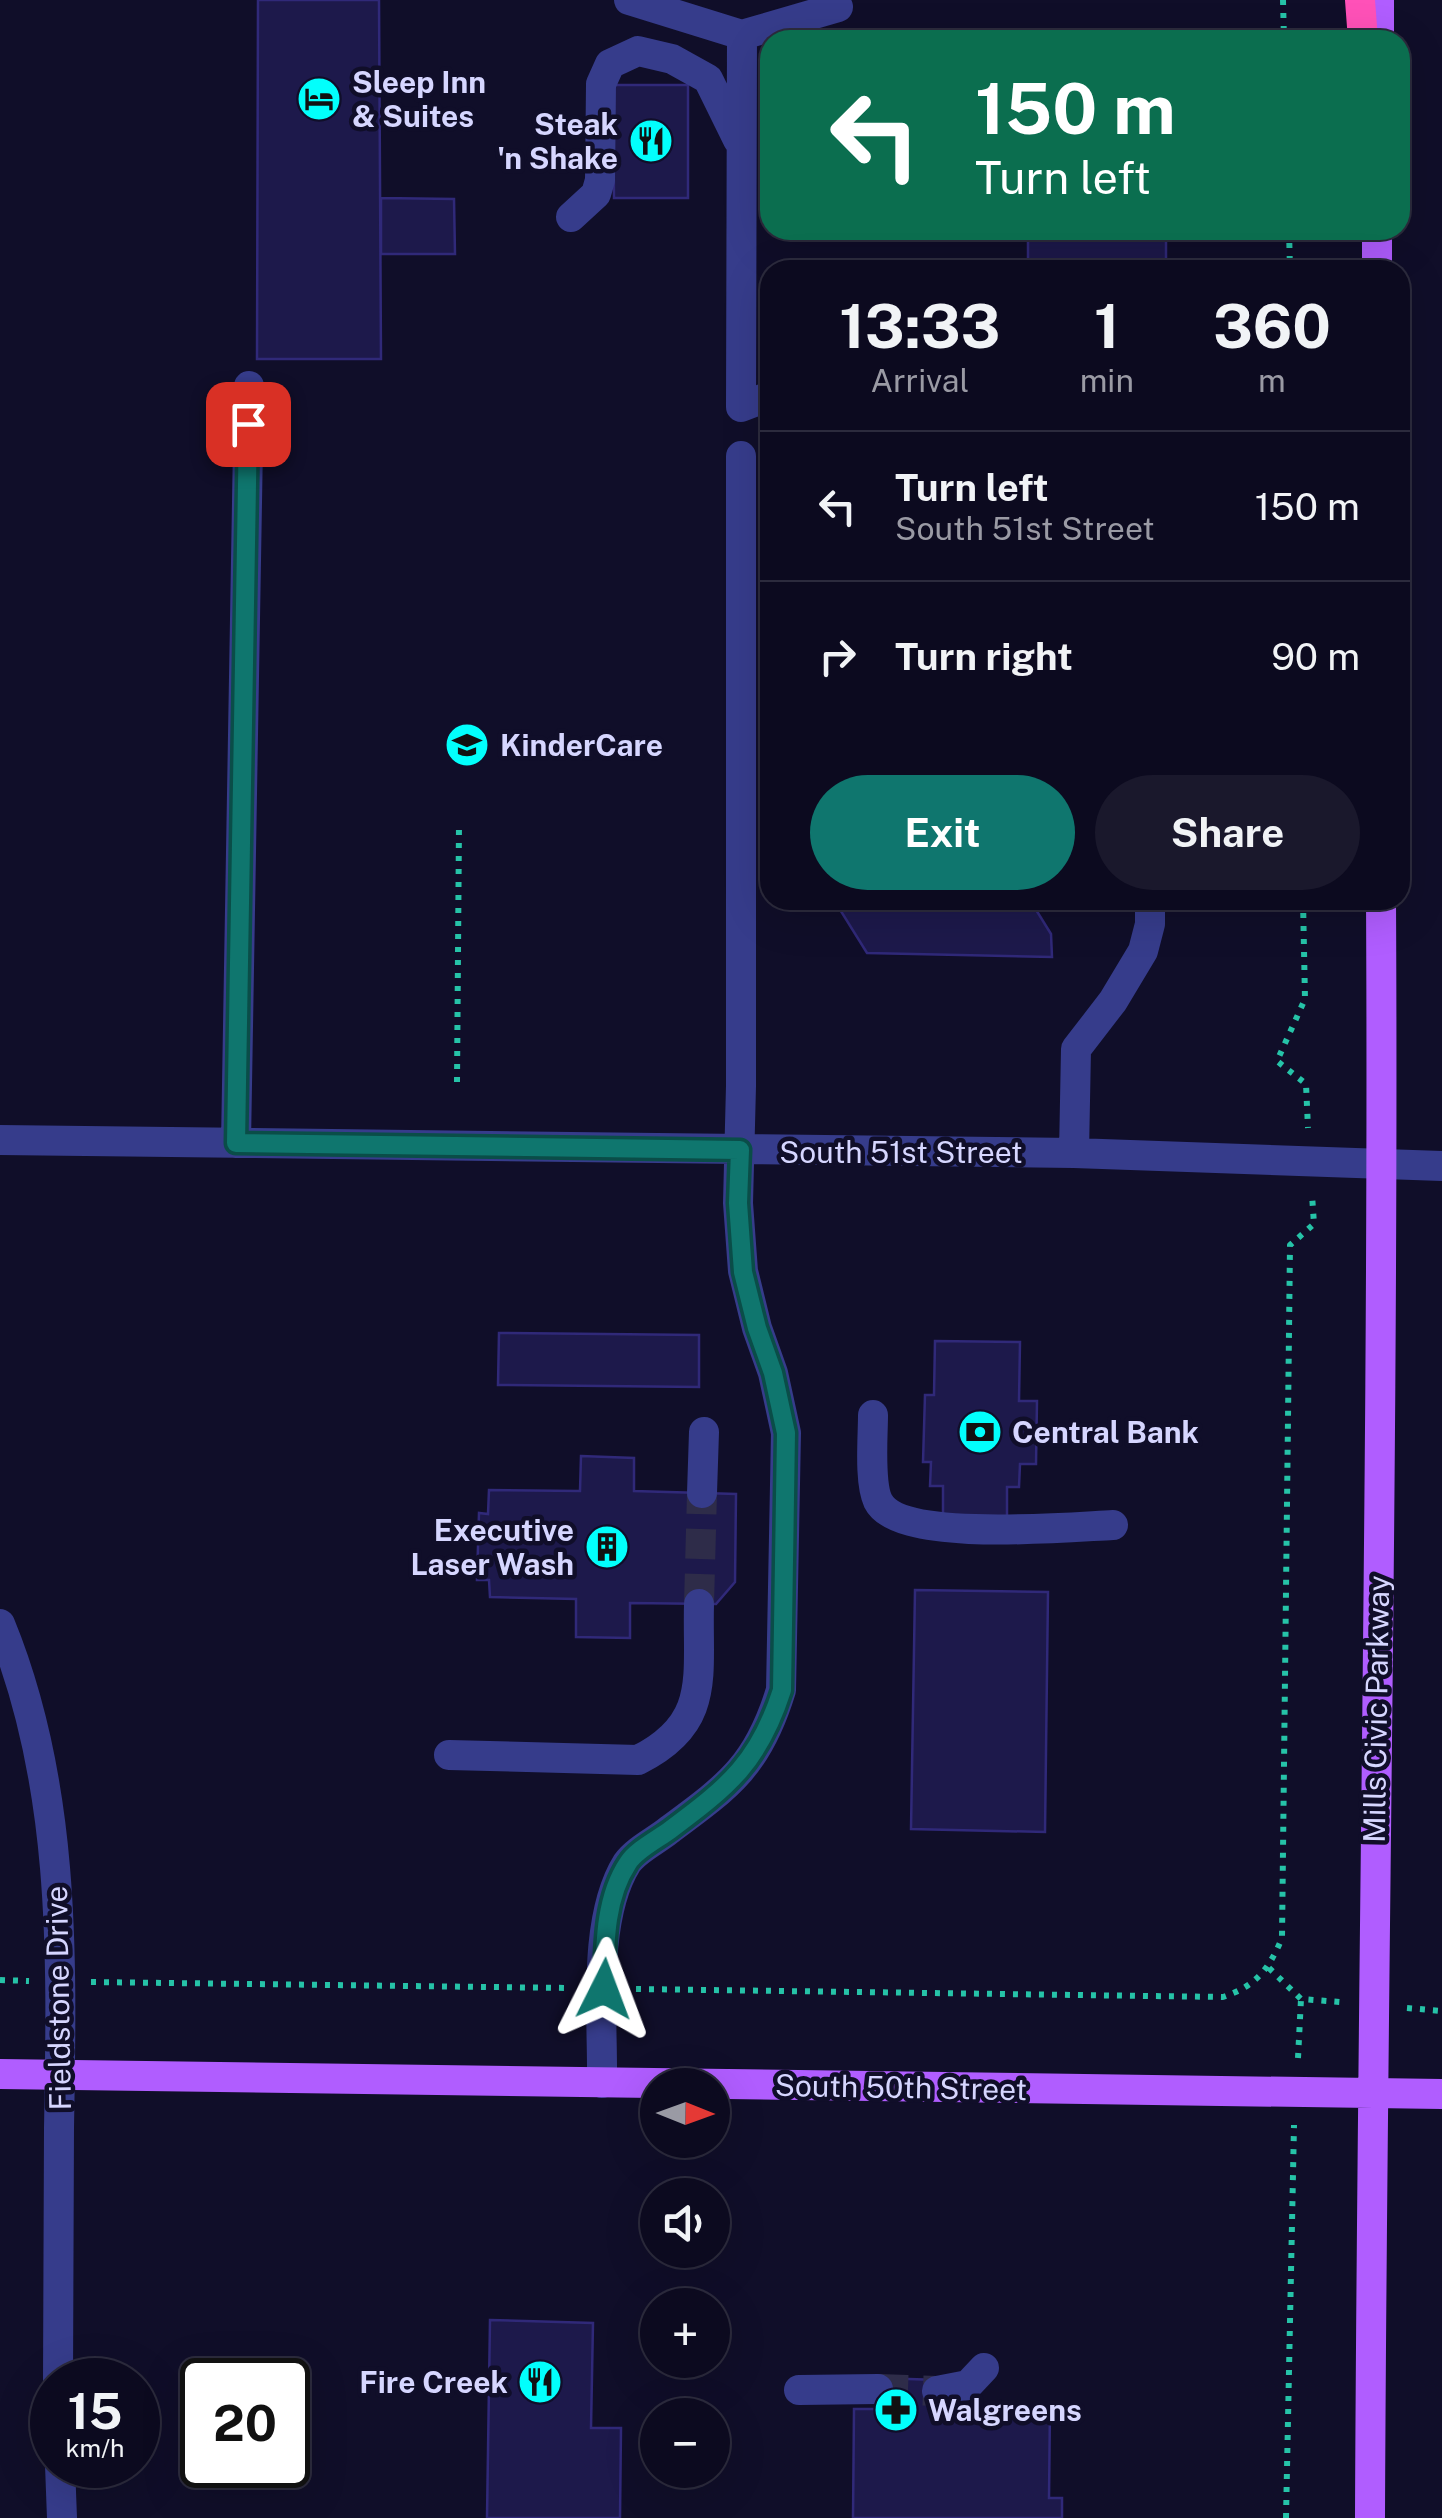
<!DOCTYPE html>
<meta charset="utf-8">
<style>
:root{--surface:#0c0a1f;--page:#1a182c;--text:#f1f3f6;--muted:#9a9aa4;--line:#2c2b3d;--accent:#0f766e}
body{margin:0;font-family:"Public Sans",sans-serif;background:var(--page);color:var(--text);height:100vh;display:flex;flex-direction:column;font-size:38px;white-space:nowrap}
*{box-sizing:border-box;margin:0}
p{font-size:32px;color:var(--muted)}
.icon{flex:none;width:55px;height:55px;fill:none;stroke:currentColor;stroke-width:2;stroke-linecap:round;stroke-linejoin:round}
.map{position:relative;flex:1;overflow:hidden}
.details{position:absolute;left:760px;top:260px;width:650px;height:650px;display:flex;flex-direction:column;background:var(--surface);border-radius:30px;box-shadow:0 10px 40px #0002,0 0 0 2px var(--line)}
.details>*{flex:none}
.banner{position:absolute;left:760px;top:30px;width:650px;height:210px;border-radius:30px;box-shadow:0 10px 40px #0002,0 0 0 2px var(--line);background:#0b6e4f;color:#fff;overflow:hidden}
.needle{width:65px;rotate:91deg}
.fabs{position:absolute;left:640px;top:2068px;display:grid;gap:20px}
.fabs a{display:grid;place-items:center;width:90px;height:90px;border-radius:50%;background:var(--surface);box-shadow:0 10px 40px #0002,0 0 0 2px var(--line);font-size:50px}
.speed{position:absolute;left:30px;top:2358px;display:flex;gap:20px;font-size:50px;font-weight:700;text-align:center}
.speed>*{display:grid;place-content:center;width:130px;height:130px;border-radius:50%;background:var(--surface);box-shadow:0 10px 40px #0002,0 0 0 2px var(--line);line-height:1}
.speed small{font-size:25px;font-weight:400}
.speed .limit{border:5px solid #111;border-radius:15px;background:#fff;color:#111}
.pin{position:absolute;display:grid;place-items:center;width:85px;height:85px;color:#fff;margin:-42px;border-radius:20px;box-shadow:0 5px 15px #0006}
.me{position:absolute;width:110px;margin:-55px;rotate:3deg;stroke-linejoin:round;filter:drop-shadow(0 0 8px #0008)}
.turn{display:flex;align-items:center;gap:35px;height:210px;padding:0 50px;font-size:45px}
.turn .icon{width:130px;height:130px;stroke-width:2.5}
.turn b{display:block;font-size:70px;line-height:85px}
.eta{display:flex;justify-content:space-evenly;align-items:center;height:170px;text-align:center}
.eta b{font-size:60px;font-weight:700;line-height:70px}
.action{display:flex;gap:20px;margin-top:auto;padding:20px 50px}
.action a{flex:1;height:115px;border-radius:60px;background:var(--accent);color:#fff;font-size:40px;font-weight:700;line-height:115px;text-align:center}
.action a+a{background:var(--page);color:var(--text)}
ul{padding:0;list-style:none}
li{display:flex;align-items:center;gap:30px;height:150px;padding:0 50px;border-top:2px solid var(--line)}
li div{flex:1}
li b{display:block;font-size:38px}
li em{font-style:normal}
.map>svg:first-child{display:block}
.building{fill:#1d194b;stroke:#302979;stroke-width:2.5}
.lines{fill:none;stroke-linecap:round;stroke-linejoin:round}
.minor-tunnel{stroke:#2e2c49;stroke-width:30;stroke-dasharray:30 15;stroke-linecap:butt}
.path{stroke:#26c3a8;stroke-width:6;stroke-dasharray:5 8;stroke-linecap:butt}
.minor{stroke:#363c8b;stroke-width:30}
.major{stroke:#b05dff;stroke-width:30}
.highway{stroke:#ff51b8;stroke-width:30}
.route-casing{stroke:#0a4d48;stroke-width:25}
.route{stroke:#0f766e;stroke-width:18}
.labels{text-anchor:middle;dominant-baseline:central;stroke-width:9;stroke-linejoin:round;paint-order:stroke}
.poi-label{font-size:30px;font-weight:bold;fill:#d6d6ff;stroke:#100e29;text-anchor:start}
.street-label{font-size:30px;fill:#d6d6ff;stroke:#100e29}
</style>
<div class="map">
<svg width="1442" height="2518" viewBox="0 0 1442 2518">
<rect width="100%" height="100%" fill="#100e29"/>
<path class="building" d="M258 0H379L381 359H257Z
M613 85H688V198H614Z
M381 198 454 199 455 254H381Z
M1028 230H1166V270H1028Z
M834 900H1030L1051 934 1052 957 867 953Z
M499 1333 699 1335V1387L498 1385Z
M935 1341 1020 1342 1019 1401H1037L1036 1464H1020L1019 1487H1007V1526L943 1524V1486H930L931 1462H923L925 1395H934Z
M581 1456 634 1458V1491L736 1494 735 1582 716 1604 630 1603V1638L576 1637V1599L490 1597 489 1580H477L479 1513 488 1514 489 1490 580 1491Z
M915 1590 1048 1592 1045 1832 911 1829Z
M490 2320 593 2323 591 2428H621L620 2518H487Z
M879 2378 938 2380 936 2405 1050 2406 1049 2498H1062V2518H853L854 2409H878Z"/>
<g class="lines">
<path class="minor-tunnel" d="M699 1604 702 1493
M878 2389 937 2391"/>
<path class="path" d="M1283 0 1284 40
M1289 230 1290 270
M1303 900 1305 999 1277 1061 1306 1084 1308 1128
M457 1082 459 824
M1269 1968 1301 1999 1340 2002
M0 1980 29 1981
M91 1982 569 1988
M636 1989 1223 1997C1256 1986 1269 1969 1282 1938L1290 1245 1314 1224 1312 1195
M1407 2008 1442 2011
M1298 2058 1301 1999
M1286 2518 1294 2125"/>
<path class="minor" d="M629 0 742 35 741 407 770 396
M742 35 838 7
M571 217 596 194 600 180 601 84 610 64 638 51 672 59 708 79 738 140
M0 1140 1074 1153 1442 1166
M236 1143 249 386
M1074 1153 1076 1049 1113 1001 1143 951 1150 924V900
M873 1415C873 1437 869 1482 878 1501 899 1543 1068 1527 1113 1525
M702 1493 704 1432
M0 1624C66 1785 62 1957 59 2128 58 2212 58 2296 58 2380
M449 1755 638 1760C712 1723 697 1676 699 1604
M602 2083C603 2018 592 1919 627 1863 636 1850 657 1840 669 1830 730 1785 758 1765 781 1690L786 1433 773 1373 757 1328 743 1271 738 1203 741 1086V456
M799 2390 878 2389
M937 2391 968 2385 984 2368
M60 2465 62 2518"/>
<path class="major" d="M1379 40V0
M1377 230V270
M0 2074 1442 2094
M1370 2518C1372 1979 1384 1439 1381 900"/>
<path class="highway" d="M1360 0 1363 40"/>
</g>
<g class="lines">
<defs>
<path id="route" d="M248 424 236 1143 740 1150 738 1203 743 1272 757 1328 773 1373 786 1433 782 1690C759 1762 729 1786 670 1830 658 1839 636 1850 628 1863 604 1899 605 1947 604 1989"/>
</defs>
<use href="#route" class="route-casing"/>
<use href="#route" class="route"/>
</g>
<defs>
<symbol id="hotel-disc" viewBox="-11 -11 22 22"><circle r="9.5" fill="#02fffc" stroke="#100e29"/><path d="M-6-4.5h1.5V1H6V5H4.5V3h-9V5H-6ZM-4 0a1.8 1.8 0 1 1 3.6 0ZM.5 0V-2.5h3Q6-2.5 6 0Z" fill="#111"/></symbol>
<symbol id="restaurant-disc" viewBox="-11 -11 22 22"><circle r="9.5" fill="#02fffc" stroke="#100e29"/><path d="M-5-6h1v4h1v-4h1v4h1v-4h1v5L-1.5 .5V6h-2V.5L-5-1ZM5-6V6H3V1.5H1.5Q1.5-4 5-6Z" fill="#111"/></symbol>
<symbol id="school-disc" viewBox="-11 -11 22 22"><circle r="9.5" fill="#02fffc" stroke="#100e29"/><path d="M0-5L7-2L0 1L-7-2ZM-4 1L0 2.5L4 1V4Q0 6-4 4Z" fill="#111"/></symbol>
<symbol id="bank-disc" viewBox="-11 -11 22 22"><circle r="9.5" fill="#02fffc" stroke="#100e29"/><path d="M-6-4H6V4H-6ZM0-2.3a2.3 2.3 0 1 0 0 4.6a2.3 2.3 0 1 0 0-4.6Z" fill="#111"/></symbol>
<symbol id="building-disc" viewBox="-11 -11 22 22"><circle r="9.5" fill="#02fffc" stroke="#100e29"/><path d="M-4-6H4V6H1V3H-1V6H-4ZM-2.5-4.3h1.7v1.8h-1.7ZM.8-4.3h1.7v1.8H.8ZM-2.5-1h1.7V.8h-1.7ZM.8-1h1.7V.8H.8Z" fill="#111"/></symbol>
<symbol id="pharmacy-disc" viewBox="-11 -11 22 22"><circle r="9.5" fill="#02fffc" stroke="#100e29"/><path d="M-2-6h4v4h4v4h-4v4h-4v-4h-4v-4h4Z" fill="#111"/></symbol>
</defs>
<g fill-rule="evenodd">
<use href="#hotel-disc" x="294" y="74" width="50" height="50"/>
<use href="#restaurant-disc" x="626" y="116" width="50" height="50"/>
<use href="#school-disc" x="442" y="720" width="50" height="50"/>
<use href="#bank-disc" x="955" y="1407" width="50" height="50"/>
<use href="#building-disc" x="582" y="1522" width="50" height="50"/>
<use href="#restaurant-disc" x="515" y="2357" width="50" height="50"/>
<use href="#pharmacy-disc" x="871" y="2385" width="50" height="50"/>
</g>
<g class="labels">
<g class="poi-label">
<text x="352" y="82">Sleep Inn<tspan x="352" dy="34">&amp; Suites</tspan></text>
<text x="618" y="124" text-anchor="end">Steak<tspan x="618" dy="34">'n Shake</tspan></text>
<text x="500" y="745">KinderCare</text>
<text x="1012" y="1432">Central Bank</text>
<text x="574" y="1530" text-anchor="end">Executive<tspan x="574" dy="34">Laser Wash</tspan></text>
<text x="508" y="2382" text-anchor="end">Fire Creek</text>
<text x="928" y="2410">Walgreens</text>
</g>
<g class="street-label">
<text x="901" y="1152">South 51st Street</text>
<text transform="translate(1376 1709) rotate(-89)">Mills Civic Parkway</text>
<text transform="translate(58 1998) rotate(-91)">Fieldstone Drive</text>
<text transform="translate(901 2087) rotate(1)">South 50th Street</text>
</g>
</g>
</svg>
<div class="fabs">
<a><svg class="needle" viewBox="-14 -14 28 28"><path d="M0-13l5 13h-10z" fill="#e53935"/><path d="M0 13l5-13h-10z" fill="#9a9aa4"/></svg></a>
<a><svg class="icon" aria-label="sound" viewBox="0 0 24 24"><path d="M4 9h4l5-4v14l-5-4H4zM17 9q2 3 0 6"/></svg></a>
<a>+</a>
<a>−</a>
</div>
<div class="speed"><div>15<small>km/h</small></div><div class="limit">20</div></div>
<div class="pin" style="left:248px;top:424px;background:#d93025"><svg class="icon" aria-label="arrive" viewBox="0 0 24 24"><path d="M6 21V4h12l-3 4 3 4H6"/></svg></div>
<svg class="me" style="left:604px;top:1989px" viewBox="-20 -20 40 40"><path d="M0-17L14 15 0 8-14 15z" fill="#0f766e" stroke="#fff" stroke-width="4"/></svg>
<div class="banner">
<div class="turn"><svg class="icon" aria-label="left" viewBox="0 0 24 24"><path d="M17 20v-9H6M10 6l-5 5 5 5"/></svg><div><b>150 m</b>Turn left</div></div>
</div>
<section class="details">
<div class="eta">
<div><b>13:33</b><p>Arrival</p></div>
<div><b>1</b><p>min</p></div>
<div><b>360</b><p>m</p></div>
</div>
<ul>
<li><svg class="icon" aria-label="left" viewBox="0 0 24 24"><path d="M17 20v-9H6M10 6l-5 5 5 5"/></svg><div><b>Turn left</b><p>South 51st Street</p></div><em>150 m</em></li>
<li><svg class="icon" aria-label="right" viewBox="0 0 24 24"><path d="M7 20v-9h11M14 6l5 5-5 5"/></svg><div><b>Turn right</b></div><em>90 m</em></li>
</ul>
<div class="action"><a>Exit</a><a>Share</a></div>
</section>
</div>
